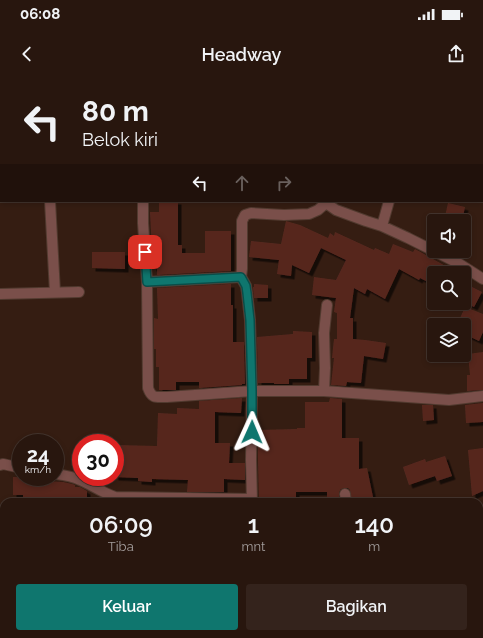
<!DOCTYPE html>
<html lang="id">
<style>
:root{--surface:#28160e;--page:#34231c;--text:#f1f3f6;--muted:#a59f9e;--line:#44352e;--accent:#0f766e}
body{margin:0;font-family:Raleway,sans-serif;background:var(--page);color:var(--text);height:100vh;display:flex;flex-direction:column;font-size:15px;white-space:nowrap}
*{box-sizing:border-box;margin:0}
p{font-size:13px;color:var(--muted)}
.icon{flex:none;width:22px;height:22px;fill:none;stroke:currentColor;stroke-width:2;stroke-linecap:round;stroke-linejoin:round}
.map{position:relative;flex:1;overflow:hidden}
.panel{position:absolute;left:0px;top:418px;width:483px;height:140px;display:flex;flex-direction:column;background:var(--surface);border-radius:12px 12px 0 0;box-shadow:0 2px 6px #0003,0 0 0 1px var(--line)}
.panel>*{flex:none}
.guide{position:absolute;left:0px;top:0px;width:483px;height:122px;box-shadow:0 2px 6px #0003,0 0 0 1px var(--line);background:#28160e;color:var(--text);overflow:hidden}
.tools{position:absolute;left:427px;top:134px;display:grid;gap:8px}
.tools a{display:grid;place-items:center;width:44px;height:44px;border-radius:4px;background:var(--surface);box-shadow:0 2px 6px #0003,0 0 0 1px var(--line);font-size:20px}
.speed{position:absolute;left:12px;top:354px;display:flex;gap:8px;font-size:20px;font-weight:700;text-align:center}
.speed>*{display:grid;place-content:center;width:52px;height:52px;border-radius:50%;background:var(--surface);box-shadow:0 2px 6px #0003,0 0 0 1px var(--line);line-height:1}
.speed small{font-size:10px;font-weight:400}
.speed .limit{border:6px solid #d22;background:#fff;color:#111}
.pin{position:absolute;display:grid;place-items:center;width:34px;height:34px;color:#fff;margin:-17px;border-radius:8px;box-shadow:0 2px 6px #0006}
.me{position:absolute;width:44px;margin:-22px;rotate:1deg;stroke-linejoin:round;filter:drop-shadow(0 0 3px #0008)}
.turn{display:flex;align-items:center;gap:14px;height:84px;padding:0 16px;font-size:18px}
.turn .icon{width:52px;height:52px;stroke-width:2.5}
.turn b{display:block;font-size:28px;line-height:34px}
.lanes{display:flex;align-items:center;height:38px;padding:0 16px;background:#0003;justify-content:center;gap:20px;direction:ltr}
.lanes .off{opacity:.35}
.eta{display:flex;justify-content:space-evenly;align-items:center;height:68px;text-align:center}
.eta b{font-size:24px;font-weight:600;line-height:28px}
.action{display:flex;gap:8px;margin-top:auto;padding:8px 16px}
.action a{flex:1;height:46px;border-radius:4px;background:var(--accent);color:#fff;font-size:16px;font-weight:600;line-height:46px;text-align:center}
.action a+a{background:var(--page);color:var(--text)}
.status{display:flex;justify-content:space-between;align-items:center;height:28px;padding:0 20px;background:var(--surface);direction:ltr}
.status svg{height:11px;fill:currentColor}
header{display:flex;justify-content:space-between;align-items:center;height:52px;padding:0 16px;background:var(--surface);font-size:18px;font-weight:600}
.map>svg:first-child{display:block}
.building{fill:#57281f;filter:url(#shadow)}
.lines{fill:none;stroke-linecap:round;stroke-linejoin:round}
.street-casing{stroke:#513a2f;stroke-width:12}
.street{stroke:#7a4f4a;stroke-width:10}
.route-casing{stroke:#0a4d48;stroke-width:10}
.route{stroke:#0f766e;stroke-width:7}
</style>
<div class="status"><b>06:08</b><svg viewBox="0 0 49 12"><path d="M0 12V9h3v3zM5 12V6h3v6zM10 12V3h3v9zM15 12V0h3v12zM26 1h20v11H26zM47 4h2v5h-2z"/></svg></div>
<header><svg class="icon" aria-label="back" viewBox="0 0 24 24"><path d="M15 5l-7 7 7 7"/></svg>Headway<svg class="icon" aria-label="share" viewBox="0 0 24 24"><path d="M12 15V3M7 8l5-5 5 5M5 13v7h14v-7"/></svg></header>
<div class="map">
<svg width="483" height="558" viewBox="0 0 483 558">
<defs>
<filter id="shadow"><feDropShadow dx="3.5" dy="3.5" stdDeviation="0" flood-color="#0009"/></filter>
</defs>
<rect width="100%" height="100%" fill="#351d12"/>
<path class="building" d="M159 121H178V165H182V173H205V151H231V191L157 195V188H153L150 132H159Z
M448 123 465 127 462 141H444Z
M286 141 300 145 328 158 330 153 334 156 335 152 374 170 375 168 389 174 393 164 413 172 415 169 458 193H434V205L420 198 419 200 399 189 385 219 367 209 365 214 354 208 350 238H353V259L365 260 386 263 383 279 364 276 361 303 347 302 346 306 331 305 334 278H332L334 259H337V233L334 232 336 218 312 215 314 197 336 200 346 180 321 168 309 193 292 185 291 196 277 194 279 180 249 177 251 161 281 164Z
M92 172H125V189L92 188Z
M464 203 482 212 474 227 464 222Z
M231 204V225H233V262H244L245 304H242V305L199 308V302H176V310H159V287H156V269H154V238L158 239 157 208Z
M254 204 268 205V218H254L253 207H254Z
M465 227 483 234V252L479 261 464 254V245H457Z
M293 251 312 252V278H307V299H289V304H274V303H258L257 257 293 254Z
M483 272V310L467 311V295H470L468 274Z
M242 318 241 333 215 332V363H230L229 383H245V400L224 399V412H187L188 400 152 399V402L138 401V398L115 397V365L157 366 158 333 177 334V328L199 329V321Z
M330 318 342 319V358H359V389L367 388 374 422H352L350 410 348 408H345L341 409 339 412V422H327V412H296V422H259L258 380V350L297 349V348H305V322H329Z
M483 323V342L466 343 465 325Z
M422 325H433L434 340 423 341Z
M483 368V411L472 416 468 370Z
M445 376 452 396 437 401 435 396 409 405 403 387 425 379 426 382Z
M13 397 42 398V401L63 402 72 404 75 405V407H80L87 411V422H23V415H13Z"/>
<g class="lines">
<defs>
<path id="street" d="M251 0V1
M332 0V1
M0 72H1
M50 121 55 212
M143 121V143L147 202 148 308C152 319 156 317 167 317L252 311H324L449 320 483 316
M325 121 326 123 336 130 366 141 382 146 408 158 458 183 483 199
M382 146 389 121
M147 202 241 197
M0 214 79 212
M324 311 325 288 324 253 327 225
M0 385 3 384 21 388
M55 394C63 395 72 396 80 400 92 405 103 413 115 417L252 419
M345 414 346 422
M252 422 251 380 252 311 250 240 247 213 246 206 241 197 242 189V141L245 135 251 133 284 135 309 134 318 130 326 123
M479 440 483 439
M269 554V558
M342 558 346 554"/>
</defs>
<use href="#street" class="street-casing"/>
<use href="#street" class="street"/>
</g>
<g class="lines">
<defs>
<path id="route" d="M145 172 147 202 241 197 246 206 247 213 250 240 252 311V352"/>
</defs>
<use href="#route" class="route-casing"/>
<use href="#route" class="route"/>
</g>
</svg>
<div class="tools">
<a><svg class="icon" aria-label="sound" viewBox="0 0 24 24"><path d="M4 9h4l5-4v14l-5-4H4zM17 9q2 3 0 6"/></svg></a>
<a><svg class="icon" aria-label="search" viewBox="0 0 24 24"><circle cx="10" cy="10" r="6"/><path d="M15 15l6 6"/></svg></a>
<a><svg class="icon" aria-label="layers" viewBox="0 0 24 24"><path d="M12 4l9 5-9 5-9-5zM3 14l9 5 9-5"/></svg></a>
</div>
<div class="speed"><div>24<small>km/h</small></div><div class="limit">30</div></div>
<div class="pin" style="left:145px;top:172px;background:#d93025"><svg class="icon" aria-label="arrive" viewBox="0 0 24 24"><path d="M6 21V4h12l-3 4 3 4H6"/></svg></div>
<svg class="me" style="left:252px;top:352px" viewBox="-20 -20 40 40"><path d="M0-17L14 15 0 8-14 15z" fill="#0f766e" stroke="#fff" stroke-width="4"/></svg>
<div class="guide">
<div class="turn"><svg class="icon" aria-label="left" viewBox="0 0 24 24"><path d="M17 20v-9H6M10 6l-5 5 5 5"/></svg><div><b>80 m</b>Belok kiri</div></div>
<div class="lanes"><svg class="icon" aria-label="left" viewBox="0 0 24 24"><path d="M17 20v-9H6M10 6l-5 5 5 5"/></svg><svg class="icon off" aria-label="ahead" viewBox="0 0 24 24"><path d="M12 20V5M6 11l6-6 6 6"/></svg><svg class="icon off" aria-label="right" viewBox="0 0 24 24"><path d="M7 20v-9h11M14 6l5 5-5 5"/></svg></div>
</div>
<section class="panel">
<div class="eta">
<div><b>06:09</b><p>Tiba</p></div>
<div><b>1</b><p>mnt</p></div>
<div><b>140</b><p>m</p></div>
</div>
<div class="action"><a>Keluar</a><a>Bagikan</a></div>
</section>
</div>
